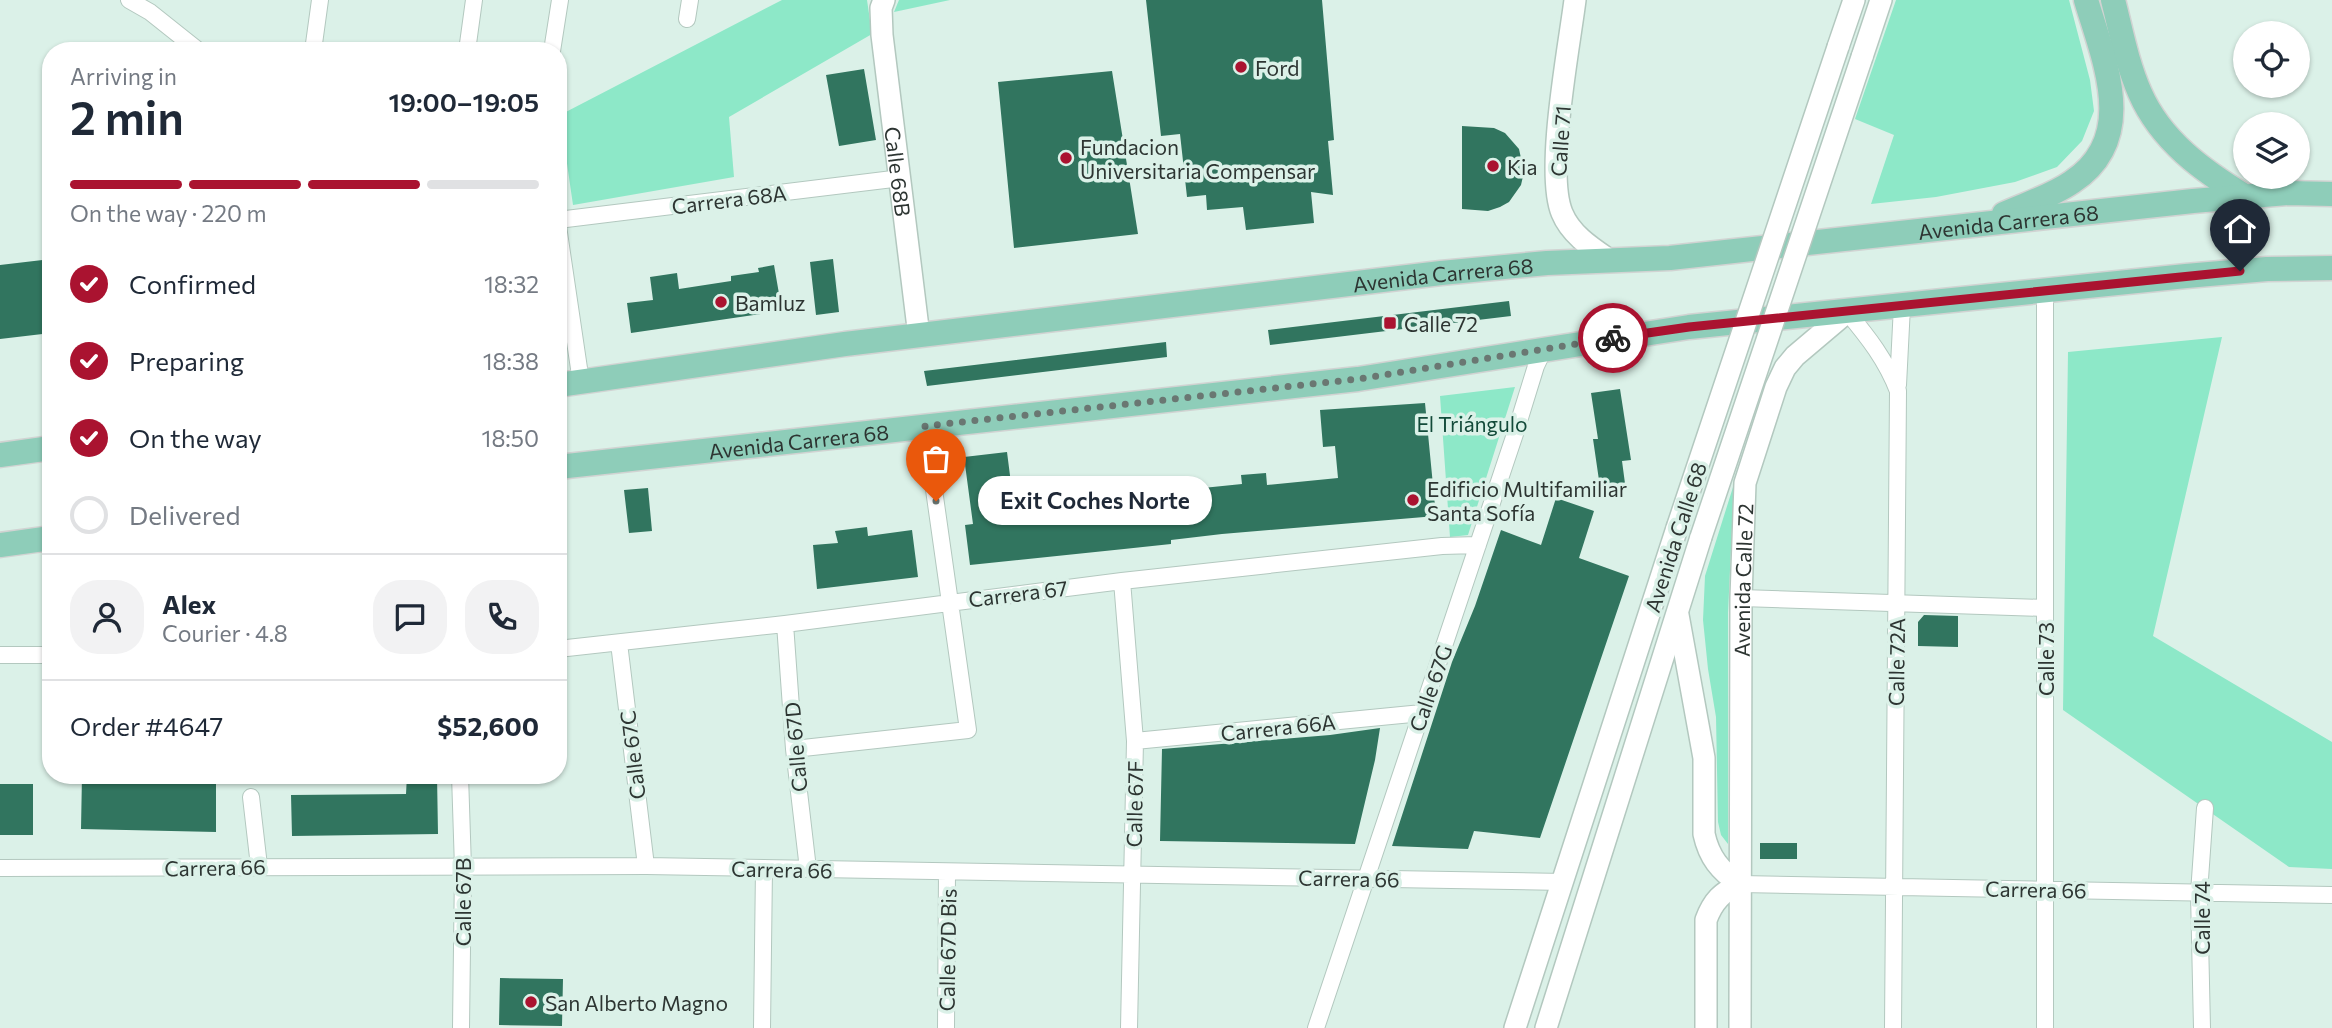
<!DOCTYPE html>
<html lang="en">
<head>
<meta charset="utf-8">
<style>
  :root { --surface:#fff; --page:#f2f2f3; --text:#1f2937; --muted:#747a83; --line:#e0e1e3; --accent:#aa1330 }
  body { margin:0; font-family:Commissioner,sans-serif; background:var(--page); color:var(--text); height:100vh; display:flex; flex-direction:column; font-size:26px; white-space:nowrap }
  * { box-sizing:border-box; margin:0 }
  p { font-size:23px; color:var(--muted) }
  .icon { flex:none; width:38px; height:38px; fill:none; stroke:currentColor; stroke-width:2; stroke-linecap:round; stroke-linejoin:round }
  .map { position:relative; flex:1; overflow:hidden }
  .drawer { position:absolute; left:42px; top:42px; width:525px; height:742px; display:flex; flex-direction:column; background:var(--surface); border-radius:28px; box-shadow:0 2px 5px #0004 }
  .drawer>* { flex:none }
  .tools { position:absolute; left:2233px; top:21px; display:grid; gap:14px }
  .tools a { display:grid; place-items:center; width:77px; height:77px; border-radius:50%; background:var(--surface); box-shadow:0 2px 5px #0004; font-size:35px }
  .pin { position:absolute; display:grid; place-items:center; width:60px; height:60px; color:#fff; margin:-72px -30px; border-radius:50% 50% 50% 0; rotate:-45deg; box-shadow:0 0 7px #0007 }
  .pin .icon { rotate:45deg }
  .courier { position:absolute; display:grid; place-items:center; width:70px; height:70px; margin:-35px; border:5px solid #aa1330; border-radius:50%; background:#fff; color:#222; box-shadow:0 2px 9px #0007 }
  .bubble { position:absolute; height:49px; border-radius:24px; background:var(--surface); box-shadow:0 2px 5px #0004; font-size:23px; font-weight:600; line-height:49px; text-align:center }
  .summary em { font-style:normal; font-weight:600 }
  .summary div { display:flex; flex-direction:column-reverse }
  .summary { display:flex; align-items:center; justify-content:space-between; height:119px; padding:0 28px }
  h1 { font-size:46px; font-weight:600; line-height:52px }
  .bar { display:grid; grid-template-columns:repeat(4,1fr); gap:10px 7px; align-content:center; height:84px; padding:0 28px }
  .bar i { height:9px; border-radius:5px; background:var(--line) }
  .bar .selected { background:var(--accent) }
  .bar p { grid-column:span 4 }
  .line { display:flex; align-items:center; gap:18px; padding:0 28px; border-top:2px solid var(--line) }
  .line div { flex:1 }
  .round { display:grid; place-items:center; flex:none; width:74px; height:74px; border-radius:28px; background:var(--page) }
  ol { padding:0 28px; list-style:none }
  li { display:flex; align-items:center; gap:21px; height:77px }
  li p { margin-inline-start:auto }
  li .icon { padding:7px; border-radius:50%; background:var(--accent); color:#fff; stroke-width:4 }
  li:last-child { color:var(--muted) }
  li i { width:38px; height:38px; border:4px solid var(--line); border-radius:50% }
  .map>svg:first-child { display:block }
</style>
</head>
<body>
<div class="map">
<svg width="2332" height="1028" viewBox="0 0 2332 1028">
  <rect width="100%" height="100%" fill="#dbf1e8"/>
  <!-- green -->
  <path fill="#8de8c8" d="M782,0H867L872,34L729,117L734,177L573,205L560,115Z
    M899,0H950L894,12Z
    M1896,0H2069L2090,80L2094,111L2082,141L2057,167L2015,182L1936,197L1871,204L1894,135L1855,119Z
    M2222,337L2153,636L2332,742V869L2289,867L2063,710L2068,352Z
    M1515,387L1468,535L1450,537L1440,396Z
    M1734,484L1728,613V844L1721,835L1718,822L1716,717L1708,669L1703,620L1705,576Z"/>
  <!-- building -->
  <path fill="#31755f" d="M1146,0H1322L1334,140L1328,141L1333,195L1311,192L1314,223L1246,230L1243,207L1207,210L1206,195L1187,197L1180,134L1161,136Z
    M864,69L876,140L839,146L826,75Z
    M1112,71L1138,234L1014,248L998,82Z
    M1462,126L1494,128L1505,133L1519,149L1524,172L1521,185L1509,202L1500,207L1488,211L1462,209Z
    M51,259V333L0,339V265Z
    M833,259L839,312L816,315L810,262Z
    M774,265L782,311L631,333L627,303L653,300L650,277L677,273L679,289L731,281V276L759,272L758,268Z
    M1509,301L1511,316L1270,345L1268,330Z
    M1166,342L1167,357L927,386L924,371Z
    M1620,389L1631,460L1622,461L1626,491L1601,494L1593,439H1598L1591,393Z
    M1425,403L1436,516L1222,534L1171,540V544L1124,549L970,565L965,525L973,524L964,457L1007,452L1013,499L1041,497L1043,521L1091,516L1089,496L1118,493L1120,506L1146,505L1195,501L1193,489L1242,484L1241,475L1266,473L1267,485L1338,478L1335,446L1323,447L1320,410Z
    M648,488L652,531L629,533L624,490Z
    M1556,498L1594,511L1579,558L1629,576L1540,838L1474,831L1468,849L1392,846L1452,662L1475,606L1501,530L1541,545Z
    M867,527L868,536L912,530L918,577L817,589L813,545L838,543L835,531Z
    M1924,615L1958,616V647L1918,646V622Z
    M1380,728L1375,760L1355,844L1160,841L1162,749L1330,735Z
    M82,775H216V832L81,829Z
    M407,775H437L438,834L292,836L291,795L406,794Z
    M0,784H33V835H0Z
    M1760,843H1797V859H1760Z
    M500,978L563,979L562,1026L499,1025Z"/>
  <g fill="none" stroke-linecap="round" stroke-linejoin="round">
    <!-- street casing -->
    <g stroke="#b3c8bf" stroke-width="18">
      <path id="street" d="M129,0L150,12L199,51
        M687,19L690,0
        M313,51L320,0
        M467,51L474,0
        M552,51L560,0
        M558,220L901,178
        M558,226L581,382
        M1847,312C1868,337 1886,360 1898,391L1893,1028
        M1898,385L1902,306
        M1122,581L1135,741L1129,1028
        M1741,598L2045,608
        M785,624L794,749L808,869
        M619,643L646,866
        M558,649L785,624L1122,581L1442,546L1478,545
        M0,655H51
        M1135,741L1422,713
        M794,749L968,730L925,426
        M460,775L463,868L461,1028
        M251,797L259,866
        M0,868L646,866L1564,882
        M1740,884L2332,895
        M762,1028L764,868
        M946,1028L947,872
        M1316,1028L1515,434L1536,366L1544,349
        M2045,1028V290
        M2202,1028L2199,893L2205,808"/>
    </g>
    <!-- secondary casing -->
    <g stroke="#b3c8bf" stroke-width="24">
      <g id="secondary">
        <path id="s1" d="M884,0L881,8L882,35L919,336"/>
        <path d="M1575,0C1569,48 1545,172 1562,213C1571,235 1592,248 1611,261"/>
        <path d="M1838,47L1854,0"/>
        <path d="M1862,57L1881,0"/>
        <path d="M1678,615L1704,758V834C1709,857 1720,871 1740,884"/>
        <path d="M1515,1028L1677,528"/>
        <path d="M1546,1028L1701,537"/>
        <path d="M1706,1028V920C1713,901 1722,892 1740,884"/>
        <path id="s2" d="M1740,1028L1741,598L1745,483L1776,387L1785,368L1795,356L1847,312"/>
      </g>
    </g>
    <!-- primary casing -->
    <g stroke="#d1d3d2" stroke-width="27">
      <g id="primary">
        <path d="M2113,0C2121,31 2127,64 2140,93C2161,141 2203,171 2246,197"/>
        <path d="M2004,214C2026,204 2052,196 2072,182C2139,138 2104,61 2086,0"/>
        <path id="s3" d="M558,385L845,344L1441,273L1547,263L1670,258L2193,201L2288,193L2332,194"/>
        <path d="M0,455L51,448"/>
        <path id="s4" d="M558,467L1358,379L1689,327L2186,276L2267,269L2332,268"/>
        <path d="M0,545L51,538"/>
      </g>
    </g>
    <!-- street -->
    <use href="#street" stroke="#fff" stroke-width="16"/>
    <!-- secondary -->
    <use href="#secondary" stroke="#fff" stroke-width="21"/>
    <!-- primary -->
    <use href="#primary" stroke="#8ecdb9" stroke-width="24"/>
    <!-- secondary-bridge casing -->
    <g stroke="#b3c8bf" stroke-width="24" stroke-linecap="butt">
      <path id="secondary-bridge" d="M1677,528L1838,47
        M1701,537L1862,57"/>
    </g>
    <!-- secondary-bridge -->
    <use href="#secondary-bridge" stroke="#fff" stroke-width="21"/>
  </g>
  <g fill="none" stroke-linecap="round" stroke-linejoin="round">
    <!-- done -->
    <path stroke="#6a7772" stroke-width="7" stroke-dasharray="0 12.6" d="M936,501L925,426L1358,379L1613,338"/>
    <!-- route -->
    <path stroke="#aa1330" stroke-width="9" d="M1613,338L1689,327L2240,271"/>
  </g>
  <!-- markers -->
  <g fill="#aa1330" stroke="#dbf1e8" stroke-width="2.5">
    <circle cx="1241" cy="67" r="7"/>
    <circle cx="1066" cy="158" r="7"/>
    <circle cx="1493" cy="166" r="7"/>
    <circle cx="721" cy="302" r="7"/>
    <rect x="1383" y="316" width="14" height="14" rx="3.5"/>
    <circle cx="1413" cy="500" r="7"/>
    <circle cx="531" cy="1002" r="7"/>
  </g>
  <g text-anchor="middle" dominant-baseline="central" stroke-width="7" stroke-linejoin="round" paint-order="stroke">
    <!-- poi labels -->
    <g font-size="21" fill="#2d3532" stroke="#dbf1e8" text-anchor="start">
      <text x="1255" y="67">Ford</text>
      <text x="1080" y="146">Fundacion<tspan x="1080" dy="24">Universitaria Compensar</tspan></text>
      <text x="1507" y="166">Kia</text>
      <text x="735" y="302">Bamluz</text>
      <text x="1404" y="323">Calle 72</text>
      <text x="1427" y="488">Edificio Multifamiliar<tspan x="1427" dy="24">Santa Sofía</tspan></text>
      <text x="545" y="1002">San Alberto Magno</text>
    </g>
    <!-- street labels -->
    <g font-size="21" fill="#2d3532" stroke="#dbf1e8">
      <text transform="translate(1560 141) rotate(-86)">Calle 71</text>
      <text stroke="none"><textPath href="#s1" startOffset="173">Calle 68B</textPath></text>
      <text transform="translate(729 199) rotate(-7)">Carrera 68A</text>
      <text stroke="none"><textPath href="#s3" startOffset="1460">Avenida Carrera 68</textPath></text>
      <text stroke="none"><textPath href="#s3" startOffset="892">Avenida Carrera 68</textPath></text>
      <text stroke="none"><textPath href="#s4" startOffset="242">Avenida Carrera 68</textPath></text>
      <text transform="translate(1675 537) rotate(-72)">Avenida Calle 68</text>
      <text stroke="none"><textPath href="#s2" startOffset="448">Avenida Calle 72</textPath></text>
      <text transform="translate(1018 593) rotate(-7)">Carrera 67</text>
      <text transform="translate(2045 659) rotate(-90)">Calle 73</text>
      <text transform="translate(1896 662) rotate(-89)">Calle 72A</text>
      <text transform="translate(1430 688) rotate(-71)">Calle 67G</text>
      <text transform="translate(1278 727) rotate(-6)">Carrera 66A</text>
      <text transform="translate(795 747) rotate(-95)">Calle 67D</text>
      <text transform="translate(632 755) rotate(-97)">Calle 67C</text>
      <text transform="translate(1134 804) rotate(-89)">Calle 67F</text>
      <text transform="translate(215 867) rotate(-1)">Carrera 66</text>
      <text transform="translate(782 869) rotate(1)">Carrera 66</text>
      <text transform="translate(1349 878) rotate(1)">Carrera 66</text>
      <text transform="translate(2036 889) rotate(1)">Carrera 66</text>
      <text transform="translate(462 902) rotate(-90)">Calle 67B</text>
      <text transform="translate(2201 918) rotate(-90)">Calle 74</text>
      <text transform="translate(947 950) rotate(-89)">Calle 67D Bis</text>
    </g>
    <!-- park labels -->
    <g font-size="21" fill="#124a39" stroke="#dbf1e8">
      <text x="1472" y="423">El Triángulo</text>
    </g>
  </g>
</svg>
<div class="tools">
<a><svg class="icon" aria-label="locate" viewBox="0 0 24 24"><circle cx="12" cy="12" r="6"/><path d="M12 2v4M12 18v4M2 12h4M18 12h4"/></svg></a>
<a><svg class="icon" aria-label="layers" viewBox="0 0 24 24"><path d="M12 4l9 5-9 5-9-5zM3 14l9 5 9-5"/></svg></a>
</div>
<div class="pin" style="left:936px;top:501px;background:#ea580c"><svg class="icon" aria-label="bag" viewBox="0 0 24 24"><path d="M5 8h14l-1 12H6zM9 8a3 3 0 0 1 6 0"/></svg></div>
<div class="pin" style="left:2240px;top:271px;background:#1f2937"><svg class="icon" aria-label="home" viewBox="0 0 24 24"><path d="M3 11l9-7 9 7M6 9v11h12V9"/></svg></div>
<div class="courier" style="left:1613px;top:338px"><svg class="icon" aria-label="bike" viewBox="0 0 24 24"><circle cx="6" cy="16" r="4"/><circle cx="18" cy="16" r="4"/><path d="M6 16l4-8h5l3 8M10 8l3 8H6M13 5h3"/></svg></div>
<div class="bubble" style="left:978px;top:476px;width:234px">Exit Coches Norte</div>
<section class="drawer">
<div class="summary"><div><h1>2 min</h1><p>Arriving in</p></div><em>19:00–19:05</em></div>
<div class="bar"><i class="selected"></i><i class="selected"></i><i class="selected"></i><i></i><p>On the way · 220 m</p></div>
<ol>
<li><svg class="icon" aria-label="check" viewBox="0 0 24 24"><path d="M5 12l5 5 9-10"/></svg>Confirmed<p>18:32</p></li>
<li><svg class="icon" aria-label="check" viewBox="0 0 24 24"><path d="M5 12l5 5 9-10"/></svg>Preparing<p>18:38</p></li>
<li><svg class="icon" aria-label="check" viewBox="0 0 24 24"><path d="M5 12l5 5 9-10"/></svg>On the way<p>18:50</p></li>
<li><i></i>Delivered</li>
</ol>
<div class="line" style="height:126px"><a class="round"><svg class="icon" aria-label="person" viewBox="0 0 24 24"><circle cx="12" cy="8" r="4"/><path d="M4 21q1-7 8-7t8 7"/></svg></a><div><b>Alex</b><p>Courier · 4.8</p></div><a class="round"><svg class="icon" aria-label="chat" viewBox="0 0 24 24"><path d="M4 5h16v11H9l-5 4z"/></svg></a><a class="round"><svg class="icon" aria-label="phone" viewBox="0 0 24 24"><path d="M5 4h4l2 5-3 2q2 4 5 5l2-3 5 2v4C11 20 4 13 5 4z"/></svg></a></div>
<div class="line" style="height:91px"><div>Order #4647</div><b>$52,600</b></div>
</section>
</div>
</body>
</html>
